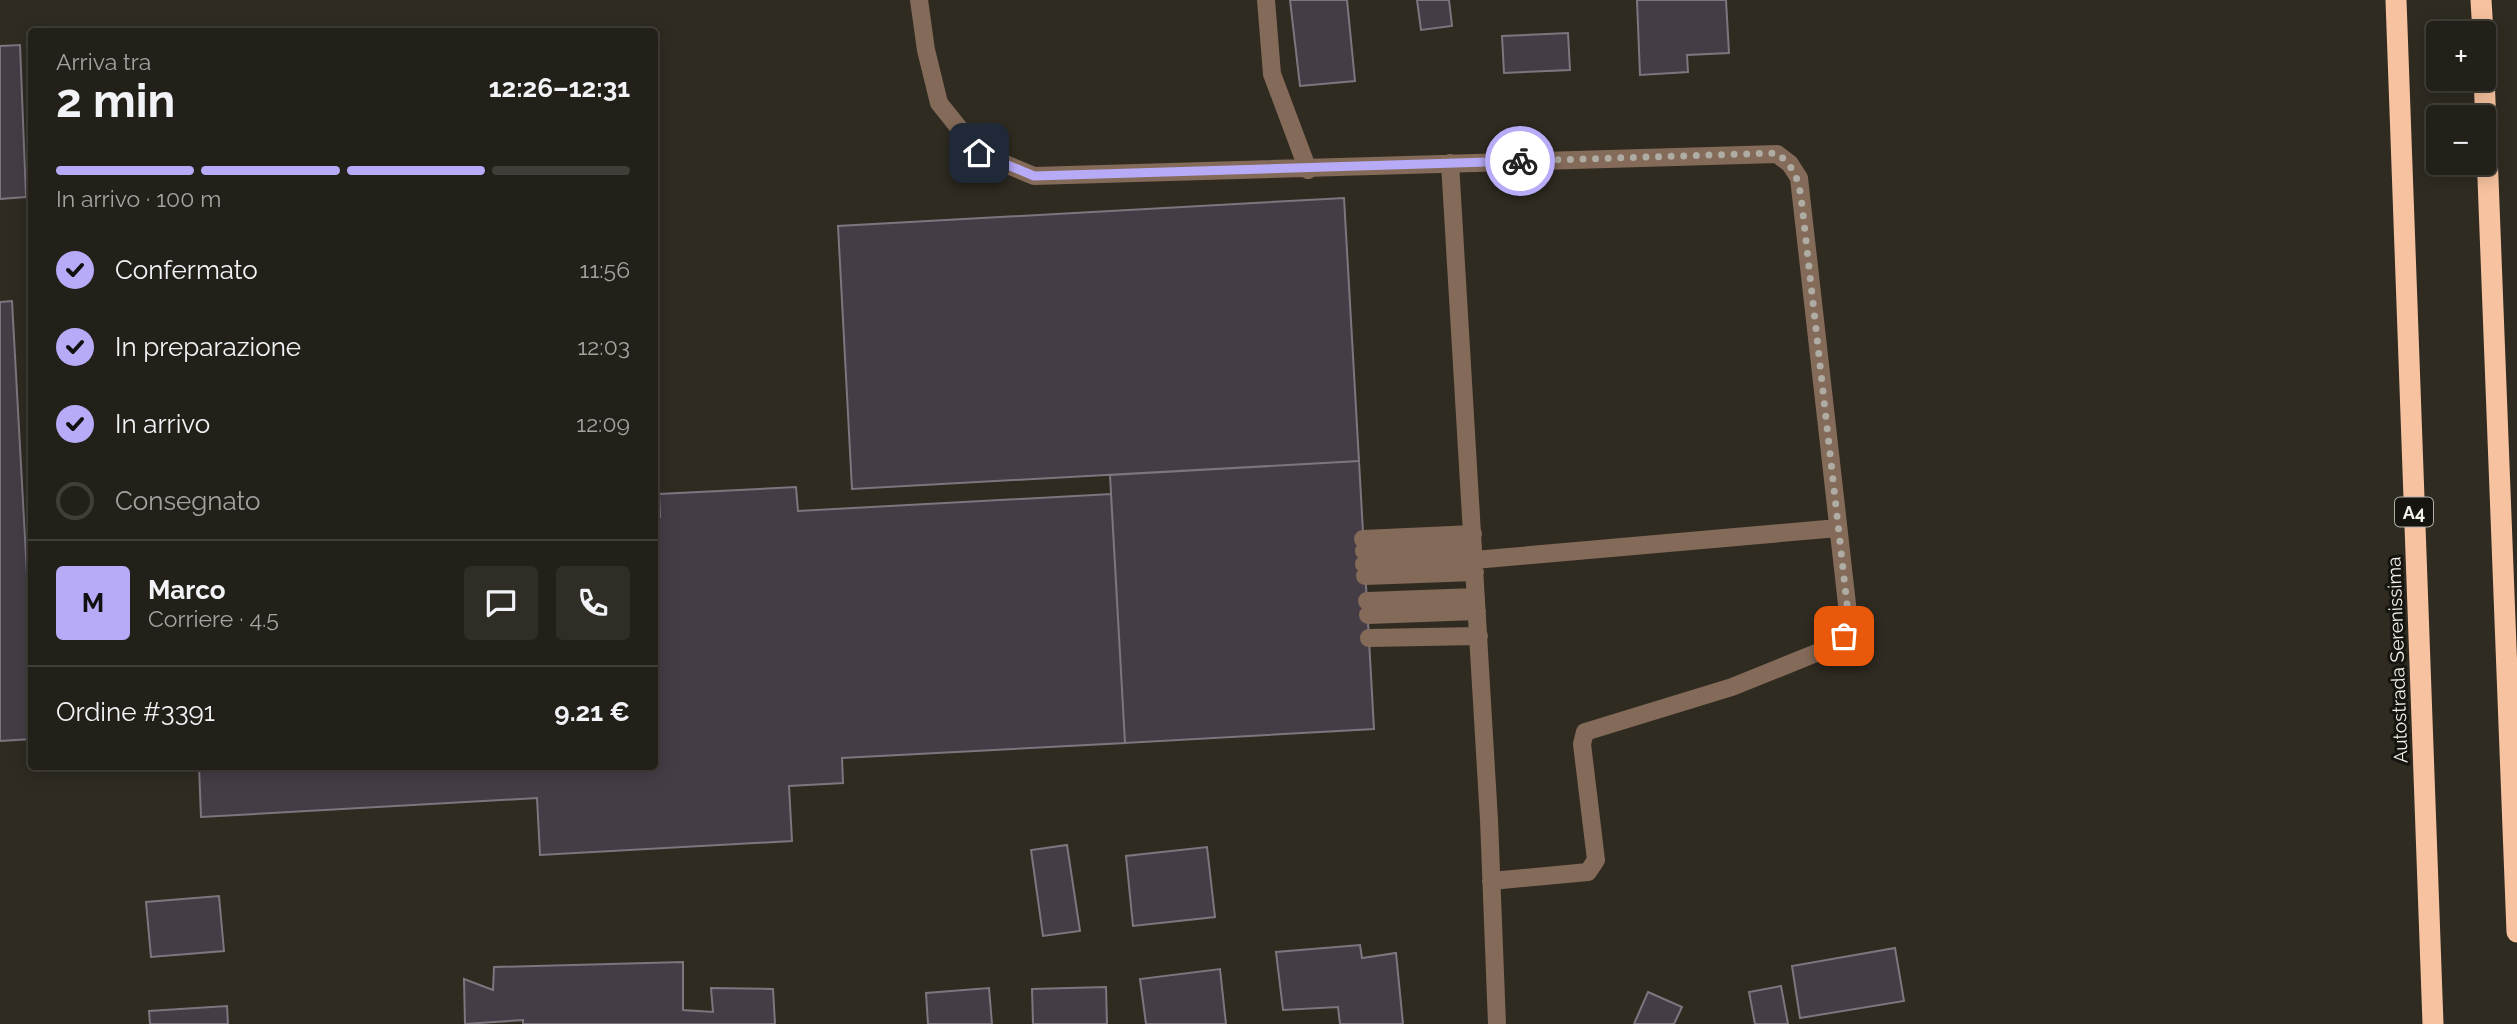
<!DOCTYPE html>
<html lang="it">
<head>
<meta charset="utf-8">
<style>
  :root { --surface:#232019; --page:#2f2d26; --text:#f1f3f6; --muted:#a3a3a2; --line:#403e38; --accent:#b7abf7 }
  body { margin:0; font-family:Raleway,sans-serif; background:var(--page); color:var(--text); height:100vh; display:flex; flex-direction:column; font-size:26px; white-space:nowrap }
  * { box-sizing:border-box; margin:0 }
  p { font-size:23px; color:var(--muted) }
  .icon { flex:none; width:38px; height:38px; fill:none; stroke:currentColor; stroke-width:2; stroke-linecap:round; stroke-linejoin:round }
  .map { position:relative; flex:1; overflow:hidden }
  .sheet { position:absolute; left:28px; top:28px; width:630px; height:742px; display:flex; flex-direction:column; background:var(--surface); border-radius:7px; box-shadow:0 4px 18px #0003,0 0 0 2px var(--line) }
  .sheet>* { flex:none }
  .fabs { position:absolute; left:2426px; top:21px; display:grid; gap:14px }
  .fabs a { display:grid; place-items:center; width:70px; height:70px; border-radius:7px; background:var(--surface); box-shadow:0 4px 18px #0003,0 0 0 2px var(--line); font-size:35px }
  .pin { position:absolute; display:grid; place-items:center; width:60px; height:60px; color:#fff; margin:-30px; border-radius:14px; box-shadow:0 4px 10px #0006 }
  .courier { position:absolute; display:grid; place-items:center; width:70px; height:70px; margin:-35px; border:5px solid #b7abf7; border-radius:50%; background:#fff; color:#222; box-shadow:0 2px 9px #0007 }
  .summary em { font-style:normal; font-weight:700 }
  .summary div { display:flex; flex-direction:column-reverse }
  .summary { display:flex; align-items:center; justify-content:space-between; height:119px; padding:0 28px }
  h1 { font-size:46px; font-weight:700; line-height:52px }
  .bar { display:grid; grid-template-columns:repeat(4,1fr); gap:10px 7px; align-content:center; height:84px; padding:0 28px }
  .bar i { height:9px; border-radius:5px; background:var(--line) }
  .bar .current { background:var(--accent) }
  .bar p { grid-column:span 4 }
  .line { display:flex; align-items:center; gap:18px; padding:0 28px; border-top:2px solid var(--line) }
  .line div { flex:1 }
  .round { display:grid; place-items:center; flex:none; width:74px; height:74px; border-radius:7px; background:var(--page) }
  ol { padding:0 28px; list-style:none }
  li { display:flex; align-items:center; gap:21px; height:77px }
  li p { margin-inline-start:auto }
  li .icon { padding:7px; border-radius:50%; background:var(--accent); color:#111; stroke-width:4 }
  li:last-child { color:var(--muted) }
  li i { width:38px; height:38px; border:4px solid var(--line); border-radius:50% }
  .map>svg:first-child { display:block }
</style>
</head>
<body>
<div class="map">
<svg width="2517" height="1024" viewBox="0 0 2517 1024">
  <rect width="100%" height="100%" fill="#2f2b21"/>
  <!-- building -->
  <path fill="#453d45" stroke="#7e757f" stroke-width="2" d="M1290,0H1347L1355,81L1300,86Z
    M1417,0H1449L1452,26L1421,30Z
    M1637,0H1726L1729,53L1687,55L1688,72L1640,75Z
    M1568,33L1570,70L1504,73L1502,36Z
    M20,45L26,197L0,199V46Z
    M1344,198L1359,461L852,489L838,226Z
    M12,301L32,666V739L0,741V302Z
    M1359,461L1374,729L1125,743L1110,475Z
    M796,487L798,511L1111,494L1125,743L842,758L843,783L789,786L792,841L540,855L537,798L201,817L199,766H654V518L660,517L659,494Z
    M1067,845L1080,931L1043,936L1031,850Z
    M1207,847L1215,917L1133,926L1126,856Z
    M219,896L224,951L151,957L146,902Z
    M1360,945L1362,958L1396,953L1403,1024H1340L1338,1007L1283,1010L1276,952Z
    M1895,948L1904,1001L1800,1018L1792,966Z
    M683,962V1010L713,1012L711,988L773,989L775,1024H523V1020L465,1024L464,979L493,990L494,967Z
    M1220,969L1226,1024H1146L1140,979Z
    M1781,986L1788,1024H1755L1749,992Z
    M1106,987L1107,1024H1033L1032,989Z
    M989,988L992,1024H928L926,993Z
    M1648,992L1682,1007L1674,1024H1634Z
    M227,1006L228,1024H150L149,1011Z"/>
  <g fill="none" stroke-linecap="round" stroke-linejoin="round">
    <!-- service -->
    <path stroke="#846a58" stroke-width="18" d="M919,0L926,50L939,103L979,153L1034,176L1777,154L1790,164L1799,178L1849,622L1844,637L1836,645L1732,687L1585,732L1582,744L1596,860L1588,872L1491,881
      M1266,0L1272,74L1308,170
      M1450,163L1489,820L1497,1024
      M1363,539L1473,534
      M1364,551L1473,547
      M1364,564L1474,560L1838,528
      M1365,576L1475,572
      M1367,601L1476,597
      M1368,615L1477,611
      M1369,638L1479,636"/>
    <!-- motorway -->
    <path stroke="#f7c29f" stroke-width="21" d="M2396,0L2433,1024
      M2481,0L2483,33
      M2483,49L2517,932"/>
  </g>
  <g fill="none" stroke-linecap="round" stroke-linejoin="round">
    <!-- done -->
    <path stroke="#afaca4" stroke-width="7" stroke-dasharray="0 12.6" d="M1520,161L1777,153C1796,169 1799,181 1802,205L1849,622L1844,636"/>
    <!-- route -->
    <path stroke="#b7abf7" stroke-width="9" d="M979,153L1034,176L1520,161"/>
  </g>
  <g text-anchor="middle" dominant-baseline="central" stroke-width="6" stroke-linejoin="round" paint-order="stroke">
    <!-- shield labels -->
    <rect fill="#15140f" stroke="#b1afa9" stroke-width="2" x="2395" y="497.5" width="38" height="29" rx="5"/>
    <g font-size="18" font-weight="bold" fill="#f4f2eb">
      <text x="2414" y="512">A4</text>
    </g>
    <!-- street labels -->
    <g font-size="19" fill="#f4f2eb" stroke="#15140f">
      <text transform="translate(2397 660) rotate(-92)">Autostrada Serenissima</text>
    </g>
  </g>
</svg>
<div class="fabs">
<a>+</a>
<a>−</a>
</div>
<div class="pin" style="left:1844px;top:636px;background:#ea580c"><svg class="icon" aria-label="bag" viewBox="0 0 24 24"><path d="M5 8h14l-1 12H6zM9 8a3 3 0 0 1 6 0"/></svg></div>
<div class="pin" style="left:979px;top:153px;background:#1f2937"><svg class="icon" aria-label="home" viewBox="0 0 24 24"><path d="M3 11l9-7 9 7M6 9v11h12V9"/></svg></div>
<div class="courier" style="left:1520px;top:161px"><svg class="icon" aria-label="bike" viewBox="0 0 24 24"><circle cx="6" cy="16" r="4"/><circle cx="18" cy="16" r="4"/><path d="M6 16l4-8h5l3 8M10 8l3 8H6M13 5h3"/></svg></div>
<section class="sheet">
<div class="summary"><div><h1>2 min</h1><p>Arriva tra</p></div><em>12:26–12:31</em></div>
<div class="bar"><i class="current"></i><i class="current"></i><i class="current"></i><i></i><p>In arrivo · 100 m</p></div>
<ol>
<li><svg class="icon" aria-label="check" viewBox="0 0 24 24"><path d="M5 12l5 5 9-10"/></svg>Confermato<p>11:56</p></li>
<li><svg class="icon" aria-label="check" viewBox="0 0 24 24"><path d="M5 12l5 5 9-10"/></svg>In preparazione<p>12:03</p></li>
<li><svg class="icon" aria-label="check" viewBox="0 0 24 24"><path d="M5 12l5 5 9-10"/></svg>In arrivo<p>12:09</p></li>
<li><i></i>Consegnato</li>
</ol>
<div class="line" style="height:126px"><b class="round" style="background:var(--accent);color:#111">M</b><div><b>Marco</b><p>Corriere · 4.5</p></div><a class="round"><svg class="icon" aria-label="chat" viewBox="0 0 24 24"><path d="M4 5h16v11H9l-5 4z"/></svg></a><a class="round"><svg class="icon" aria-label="phone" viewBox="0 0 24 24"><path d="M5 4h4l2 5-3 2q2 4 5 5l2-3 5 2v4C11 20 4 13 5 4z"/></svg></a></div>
<div class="line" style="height:91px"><div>Ordine #3391</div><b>9.21 €</b></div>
</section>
</div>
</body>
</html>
